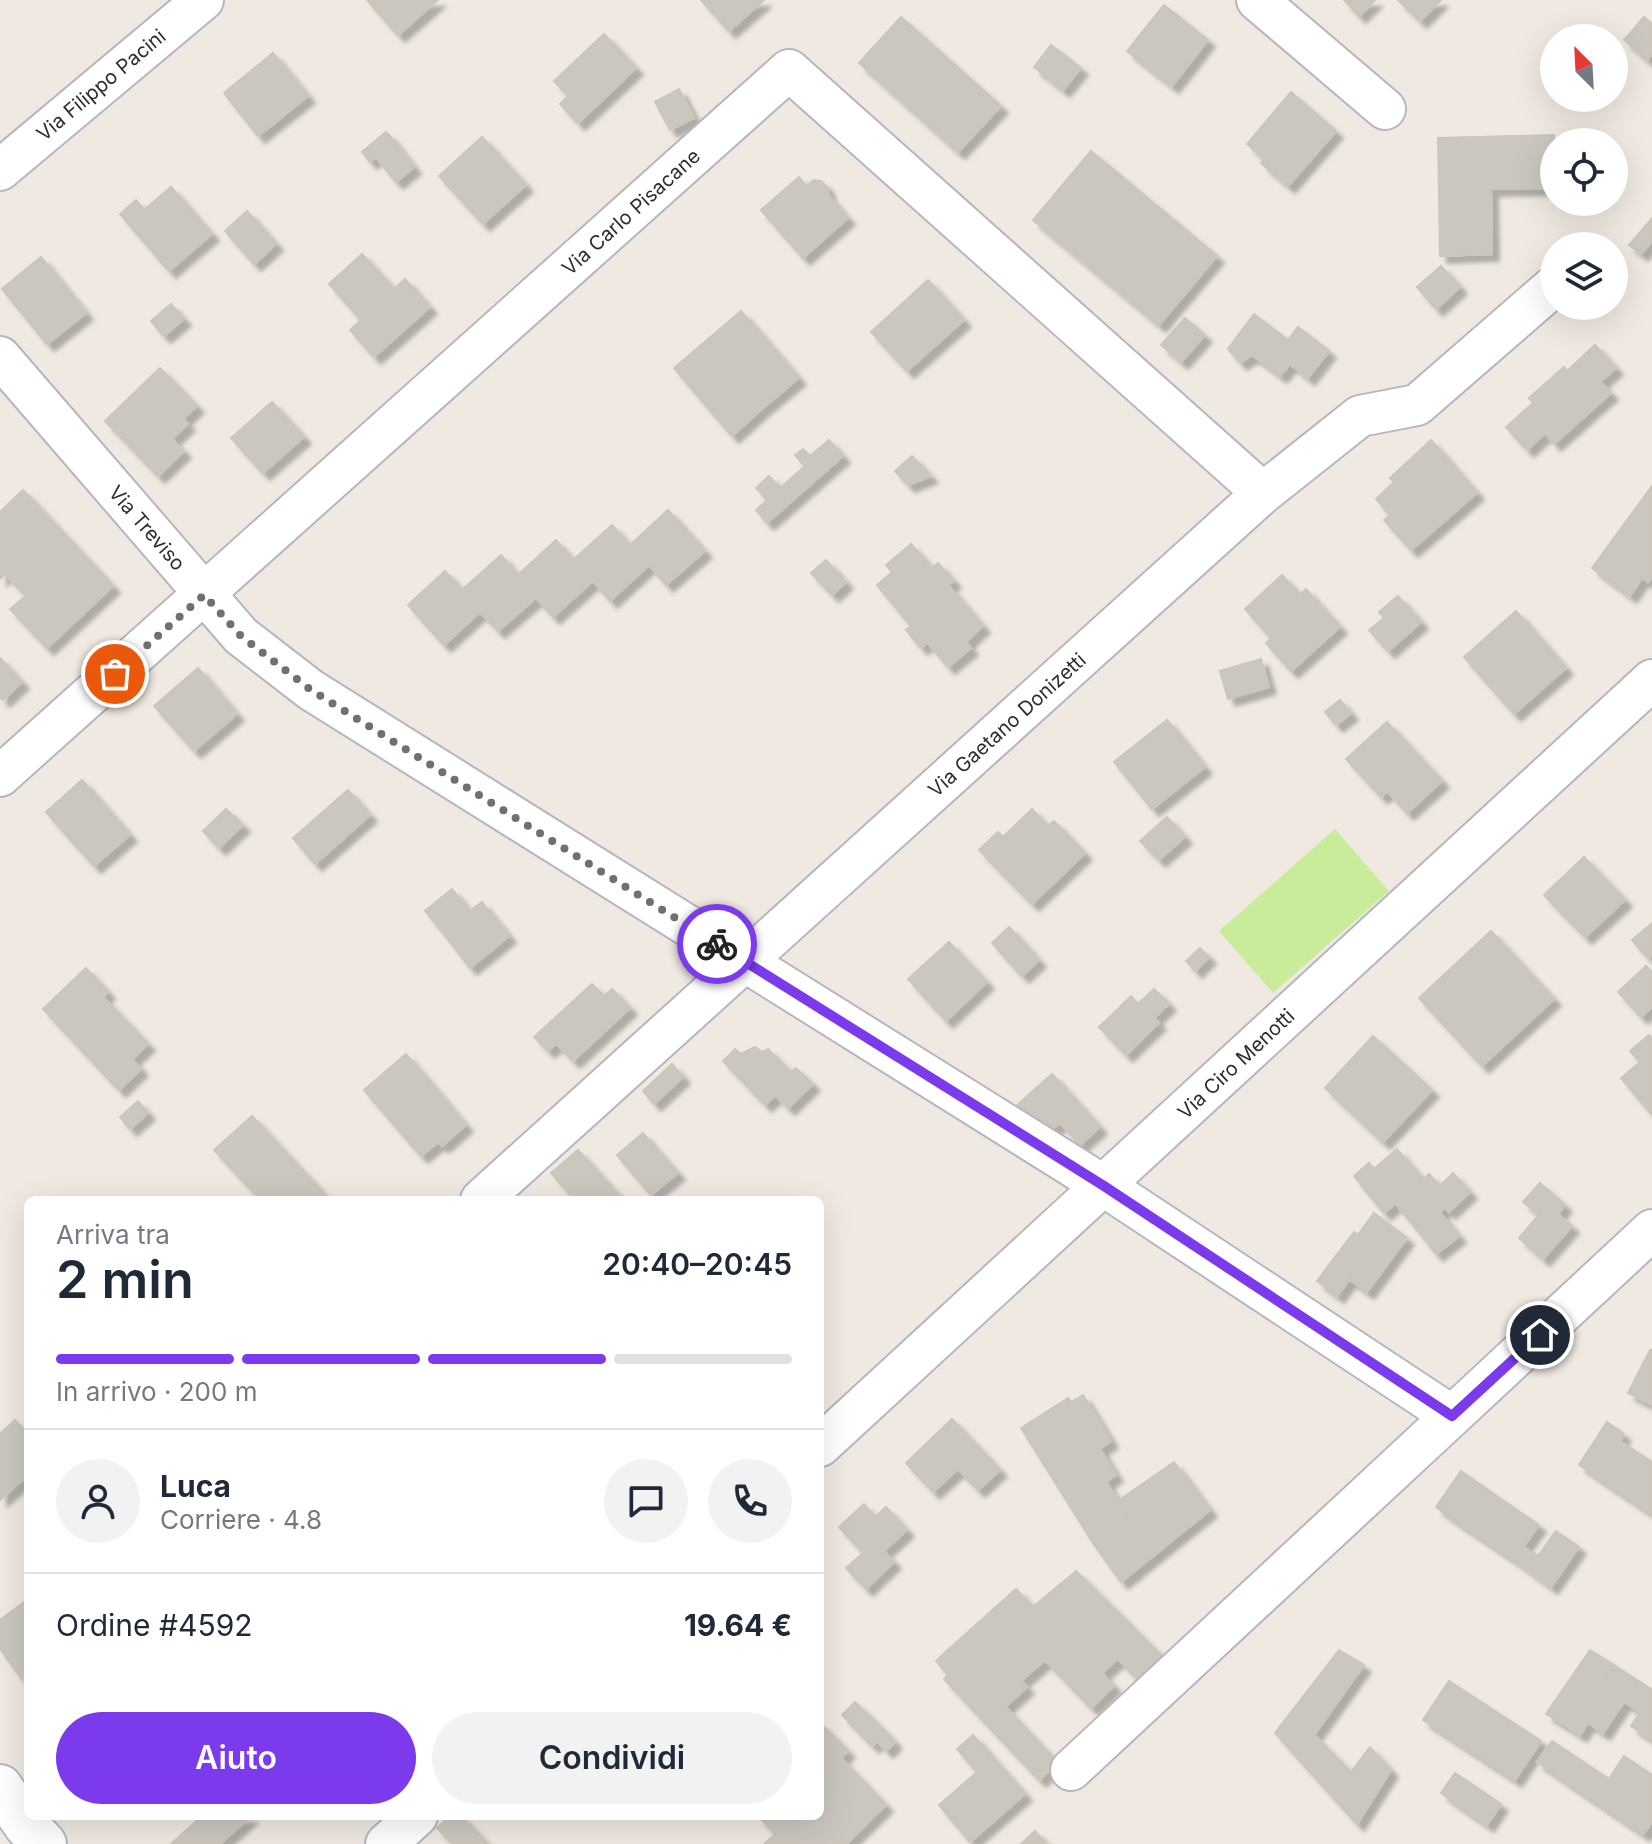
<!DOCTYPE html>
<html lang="it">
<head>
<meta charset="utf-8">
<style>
  :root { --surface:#fff; --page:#f2f2f3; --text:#1f2937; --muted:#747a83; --line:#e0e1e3; --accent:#7c3aed }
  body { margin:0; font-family:Inter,sans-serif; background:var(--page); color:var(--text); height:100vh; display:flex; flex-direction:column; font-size:30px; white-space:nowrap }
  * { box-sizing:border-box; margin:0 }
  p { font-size:26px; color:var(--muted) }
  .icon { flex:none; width:44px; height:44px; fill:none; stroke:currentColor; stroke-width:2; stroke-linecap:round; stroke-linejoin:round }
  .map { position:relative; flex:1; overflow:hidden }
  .sheet { position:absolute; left:24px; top:1196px; width:800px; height:624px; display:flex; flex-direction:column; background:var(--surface); border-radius:12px; box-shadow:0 8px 32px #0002 }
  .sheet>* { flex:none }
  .needle { width:52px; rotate:336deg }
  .fabs { position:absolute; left:1540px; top:24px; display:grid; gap:16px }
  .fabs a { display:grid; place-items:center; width:88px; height:88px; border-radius:50%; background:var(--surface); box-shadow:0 8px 32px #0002; font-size:40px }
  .pin { position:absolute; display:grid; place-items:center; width:68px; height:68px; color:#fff; margin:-34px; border:4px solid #fff; border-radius:50%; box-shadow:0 2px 8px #0007 }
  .courier { position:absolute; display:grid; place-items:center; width:80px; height:80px; margin:-40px; border:6px solid #7c3aed; border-radius:50%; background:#fff; color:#222; box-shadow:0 2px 10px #0007 }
  .summary em { font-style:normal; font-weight:600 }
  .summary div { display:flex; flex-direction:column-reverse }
  .summary { display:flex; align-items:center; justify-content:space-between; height:136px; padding:0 32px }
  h1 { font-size:52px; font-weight:600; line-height:60px }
  .bar { display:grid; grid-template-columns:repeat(4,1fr); gap:12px 8px; align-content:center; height:96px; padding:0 32px }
  .bar i { height:10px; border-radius:6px; background:var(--line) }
  .bar .on { background:var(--accent) }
  .bar p { grid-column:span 4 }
  .line { display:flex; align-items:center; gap:20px; padding:0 32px; border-top:2px solid var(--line) }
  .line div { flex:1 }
  .round { display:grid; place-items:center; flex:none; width:84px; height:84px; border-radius:42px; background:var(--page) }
  .button { display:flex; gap:16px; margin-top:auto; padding:16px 32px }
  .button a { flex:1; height:92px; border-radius:48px; background:var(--accent); color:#fff; font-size:32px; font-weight:600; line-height:92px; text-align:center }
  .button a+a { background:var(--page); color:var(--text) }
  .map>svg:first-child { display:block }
</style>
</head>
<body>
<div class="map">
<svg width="1652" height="1844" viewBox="0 0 1652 1844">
  <defs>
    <filter id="shadow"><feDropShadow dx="7" dy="7" stdDeviation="2" flood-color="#0004"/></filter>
  </defs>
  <rect width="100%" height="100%" fill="#efe9e1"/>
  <!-- pitch -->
  <path fill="#c9ec9a" d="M1335,829L1389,891L1273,993L1219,931Z"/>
  <!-- building -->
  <path fill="#cbc7bf" stroke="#cbc5ba" stroke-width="2" filter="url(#shadow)" d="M367,0H438L398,35Z
    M701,0H764L729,31Z
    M1344,0H1375L1359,16Z
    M1398,0H1441L1420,21Z
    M1164,5L1208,40L1172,86L1127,51Z
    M901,17L1001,106L958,152L859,63Z
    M1644,17L1652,24V54L1647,60L1624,40Z
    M604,34L636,68L578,123L560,104L568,96L554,81Z
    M1051,45L1081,68L1063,90L1034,67Z
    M273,53L308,96L258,136L224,93Z
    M679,89L694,118L670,130L655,102Z
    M1291,92L1336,131L1288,186L1261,163L1264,159L1247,144Z
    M386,132L395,142L370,162L362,152Z
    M1554,135V188L1491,189L1492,254L1440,256L1438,138Z
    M482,137L526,185L483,224L439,176Z
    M395,142L414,167L396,182L376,157Z
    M1091,151L1217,256L1159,325L1033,220Z
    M799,177L806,186L814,180L821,181L827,187L829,196L848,218L803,258L761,210Z
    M171,187L201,222L158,258L120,214L136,200L144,210Z
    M247,211L276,244L254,264L225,231Z
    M1652,218V241L1641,254L1629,245Z
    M201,222L212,234L169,271L158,258Z
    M362,254L394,289L405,279L430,307L374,357L350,330L361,320L329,284Z
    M41,257L86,313L47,344L2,289Z
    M1441,266L1460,287L1436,309L1417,287Z
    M928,280L964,320L907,371L871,332Z
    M171,304L184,319L164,336L151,321Z
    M741,311L799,378L765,406L707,340Z
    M1254,314L1288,340L1298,327L1329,351L1308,378L1290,364L1280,376L1252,355L1240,363L1228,349Z
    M1185,318L1205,335L1181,362L1161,345Z
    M707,340L765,406L732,436L674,368Z
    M1595,345L1616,368L1600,382L1611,393L1554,444L1545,433L1527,450L1506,427L1533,403L1529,398L1564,367L1567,371Z
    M160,368L197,406L183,419L188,424L172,439L184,451L158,476L105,421Z
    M272,402L304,437L263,473L231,438Z
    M829,440L843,456L767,523L756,510L767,500L756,488L769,476L780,488L805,466L795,455L803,449L810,456Z
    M1431,440L1477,493L1411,550L1384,520L1390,515L1376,499L1394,482L1390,478Z
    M912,456L931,476L908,485L895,471Z
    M1652,486V576L1648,582L1642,578L1630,596L1592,568Z
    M23,490L113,586L47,648L10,609L26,596L5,574L0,579V512Z
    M668,510L705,551L666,585L649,565L610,601L593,581L553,617L536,598L498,631L480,612L444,645L408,605L445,571L462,590L501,555L518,575L556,540L573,560L612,525L630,545Z
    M911,544L932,568L938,563L954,581L948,585L983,626L966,642L971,648L948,667L927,642L921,648L906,630L911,626L877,585L892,572L886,565Z
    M826,560L846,582L832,595L811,573Z
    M1282,575L1300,595L1306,589L1340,627L1291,671L1266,643L1271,638L1245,609Z
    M1398,596L1421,622L1403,638L1379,612Z
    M1516,611L1566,668L1514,714L1464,657Z
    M1384,618L1403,638L1388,651L1369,630Z
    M0,658L22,682L3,700L0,697Z
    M1261,659L1269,687L1228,699L1220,671Z
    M198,668L237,714L194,751L154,706Z
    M1340,700L1351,713L1336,725L1325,712Z
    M1167,720L1205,767L1152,809L1114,762Z
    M1387,722L1442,781L1407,813L1387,791L1381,797L1346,759Z
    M82,780L130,835L94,866L46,812Z
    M348,790L370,815L315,864L293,838Z
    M226,809L243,825L219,848L203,831Z
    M1032,809L1048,826L1054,821L1085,853L1032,904L979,850L998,832L1003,837Z
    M1167,817L1185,837L1159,860L1140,841Z
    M1584,857L1625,900L1585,937L1544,895Z
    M452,889L463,903L436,924L425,911Z
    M482,902L509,936L470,968L436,924L463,903L470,911Z
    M1652,923V954L1648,958L1632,940Z
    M1009,927L1039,960L1022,976L992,943Z
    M1491,931L1554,999L1482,1066L1419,998Z
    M949,942L987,982L946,1021L908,979Z
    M1200,948L1209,957L1195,971L1186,961Z
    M1646,966L1652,972V1006L1641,1017L1618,992Z
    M86,968L108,992L103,997L148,1044L132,1059L141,1069L119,1090L43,1009Z
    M592,984L604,996L612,989L630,1008L573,1061L556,1043L548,1051L534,1037Z
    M1154,989L1169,1004L1154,1018L1159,1023L1142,1039L1116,1011L1131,996L1138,1004Z
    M1116,1011L1142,1039L1126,1055L1099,1027Z
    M1649,1035L1652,1038V1115L1621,1078L1640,1062L1630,1051Z
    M1373,1036L1432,1090L1383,1142L1325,1088Z
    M755,1047L762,1052L768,1049L791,1072L796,1068L813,1084L788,1108L775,1095L765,1105L723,1061L735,1049L741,1054Z
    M406,1054L466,1125L442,1146L438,1142L421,1156L364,1090Z
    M672,1064L683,1077L654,1104L643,1091Z
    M1052,1074L1100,1127L1080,1145L1060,1123L1052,1129L1015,1107Z
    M138,1101L148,1113L130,1129L120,1117Z
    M252,1116L330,1200H261L214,1150Z
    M643,1133L659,1152L633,1174L617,1155Z
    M1397,1149L1423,1180L1384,1213L1354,1176L1369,1163L1374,1169Z
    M578,1150L623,1200H575L551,1173Z
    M659,1152L678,1173L651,1195L633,1174Z
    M1453,1173L1470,1192L1449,1212L1421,1183L1429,1174L1440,1186Z
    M1421,1183L1445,1208L1418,1231L1395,1203Z
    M1540,1183L1555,1196L1539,1215L1523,1202Z
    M1555,1196L1565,1205L1558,1214L1572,1226L1543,1259L1519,1238Z
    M1374,1213L1407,1238L1367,1292L1349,1279L1355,1272L1335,1257L1354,1232L1358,1235Z
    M1440,1213L1459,1236L1436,1254L1418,1231Z
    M1335,1257L1355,1272L1337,1296L1317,1281Z
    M1650,1350H1652V1405L1628,1393Z
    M1083,1395L1111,1441L1100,1449L1116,1475L1106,1482L1130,1519L1093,1543L1021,1428L1068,1398L1071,1402Z
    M952,1419L1000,1470L978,1490L958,1469L933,1492L906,1463Z
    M15,1420L28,1434V1475L0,1500V1434Z
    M1607,1422L1624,1434L1620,1441L1652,1462V1514L1579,1465Z
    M1174,1462L1210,1510L1121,1582L1093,1543L1130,1519L1118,1501Z
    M1461,1471L1485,1488L1460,1524L1436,1507Z
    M1485,1488L1539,1525L1514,1560L1460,1524Z
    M864,1504L875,1517L886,1507L907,1530L884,1551L894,1562L882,1573L839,1527Z
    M1556,1531L1579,1547L1551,1587L1514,1560L1524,1547L1538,1556Z
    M863,1553L882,1573L866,1589L846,1568Z
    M1076,1571L1165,1659L1141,1683L1118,1659L1102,1673L1114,1686L1091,1708L1045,1660L1021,1681L1027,1687L1005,1707L950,1648L1016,1589L1033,1607Z
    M28,1599V1674L22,1679L0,1649V1620Z
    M950,1648L1058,1763L1039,1780L944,1679L948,1675L936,1661Z
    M1339,1650L1364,1665L1314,1735L1351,1772L1370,1747L1391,1770L1357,1824L1275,1733Z
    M1590,1650L1614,1665L1571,1729L1546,1714Z
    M1614,1665L1652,1690V1740L1631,1726L1640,1712L1624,1702L1603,1733L1588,1723L1580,1735L1571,1729Z
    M1449,1681L1541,1741L1515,1780L1423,1720Z
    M855,1702L886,1732L872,1746L842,1715Z
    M820,1723L848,1751L841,1758L886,1805L846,1844H764L775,1834L758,1816H820Z
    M886,1732L895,1742L886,1751L877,1741Z
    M973,1735L1025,1794L970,1842L939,1805L977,1772L957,1749Z
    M1552,1741L1652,1808V1822L1643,1834L1537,1762Z
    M1624,1756L1652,1775V1808L1609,1779Z
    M1455,1773L1501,1804L1487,1825L1441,1793Z
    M202,1816H251L220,1844H171Z
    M450,1816H461L488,1844H453L437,1828Z
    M1035,1831L1047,1844H1021Z"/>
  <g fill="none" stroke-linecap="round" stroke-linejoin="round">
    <!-- street casing -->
    <g stroke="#b4b7c1" stroke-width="44">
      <path id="street" d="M1257,0L1385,109
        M0,170L203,0
        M0,357L241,636L311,690L1104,1186L1452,1416L1652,1230
        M0,776L789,70L1263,493
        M481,1200L1263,493L1360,416L1417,405L1554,286
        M820,1446L1652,680
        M1071,1770L1452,1416
        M386,1844L417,1816"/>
    </g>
    <!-- secondary casing -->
    <g stroke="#b4b7c1" stroke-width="48">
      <path id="secondary" d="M0,1787L26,1825L44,1844"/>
    </g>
    <!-- street -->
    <use href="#street" stroke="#fff" stroke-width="40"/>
    <!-- secondary -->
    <use href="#secondary" stroke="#fff" stroke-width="44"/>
  </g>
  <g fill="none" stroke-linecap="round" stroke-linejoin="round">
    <!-- done -->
    <path stroke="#726f6d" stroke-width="8" stroke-dasharray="0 14.4" d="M115,674L204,595L241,636L311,690L717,944"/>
    <!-- route -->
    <path stroke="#7c3aed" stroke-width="10" d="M717,944L1104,1186L1452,1416L1540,1335"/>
  </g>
  <g text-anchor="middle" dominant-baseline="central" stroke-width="7" stroke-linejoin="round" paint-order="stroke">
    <!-- street labels -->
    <g font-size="20" fill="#2e2e2e" stroke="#fff">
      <text transform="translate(101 85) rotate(-40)">Via Filippo Pacini</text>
      <text transform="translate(631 212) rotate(-42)">Via Carlo Pisacane</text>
      <text transform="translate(147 528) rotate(49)">Via Treviso</text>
      <text transform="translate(1007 725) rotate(-42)">Via Gaetano Donizetti</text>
      <text transform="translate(1236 1064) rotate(-43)">Via Ciro Menotti</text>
    </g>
  </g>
</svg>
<div class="fabs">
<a><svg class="needle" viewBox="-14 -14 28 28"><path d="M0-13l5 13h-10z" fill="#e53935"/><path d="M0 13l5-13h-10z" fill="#747a83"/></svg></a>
<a><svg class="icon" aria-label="locate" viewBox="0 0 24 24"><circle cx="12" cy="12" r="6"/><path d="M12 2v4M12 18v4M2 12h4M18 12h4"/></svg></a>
<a><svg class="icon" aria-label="layers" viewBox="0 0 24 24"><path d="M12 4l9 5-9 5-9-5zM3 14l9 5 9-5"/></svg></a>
</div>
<div class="pin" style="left:115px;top:674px;background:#ea580c"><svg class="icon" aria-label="bag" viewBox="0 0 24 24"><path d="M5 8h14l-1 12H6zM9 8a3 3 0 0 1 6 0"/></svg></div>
<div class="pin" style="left:1540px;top:1335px;background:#1f2937"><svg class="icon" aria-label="home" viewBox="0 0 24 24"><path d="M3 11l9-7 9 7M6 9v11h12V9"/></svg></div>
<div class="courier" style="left:717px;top:944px"><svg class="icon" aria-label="bike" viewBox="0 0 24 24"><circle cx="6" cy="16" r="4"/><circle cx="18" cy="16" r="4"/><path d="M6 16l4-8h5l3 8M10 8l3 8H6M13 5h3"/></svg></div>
<section class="sheet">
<div class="summary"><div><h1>2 min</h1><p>Arriva tra</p></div><em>20:40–20:45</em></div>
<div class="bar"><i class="on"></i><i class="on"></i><i class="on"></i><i></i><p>In arrivo · 200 m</p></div>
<div class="line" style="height:144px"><a class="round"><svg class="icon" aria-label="person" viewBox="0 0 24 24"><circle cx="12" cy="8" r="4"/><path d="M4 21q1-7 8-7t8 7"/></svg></a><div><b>Luca</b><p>Corriere · 4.8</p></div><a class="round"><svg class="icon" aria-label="chat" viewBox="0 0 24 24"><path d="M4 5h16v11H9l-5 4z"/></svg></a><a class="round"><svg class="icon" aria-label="phone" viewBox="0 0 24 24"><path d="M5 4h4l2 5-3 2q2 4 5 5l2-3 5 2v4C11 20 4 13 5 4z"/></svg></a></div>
<div class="line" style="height:104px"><div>Ordine #4592</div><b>19.64 €</b></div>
<div class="button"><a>Aiuto</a><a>Condividi</a></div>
</section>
</div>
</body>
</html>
